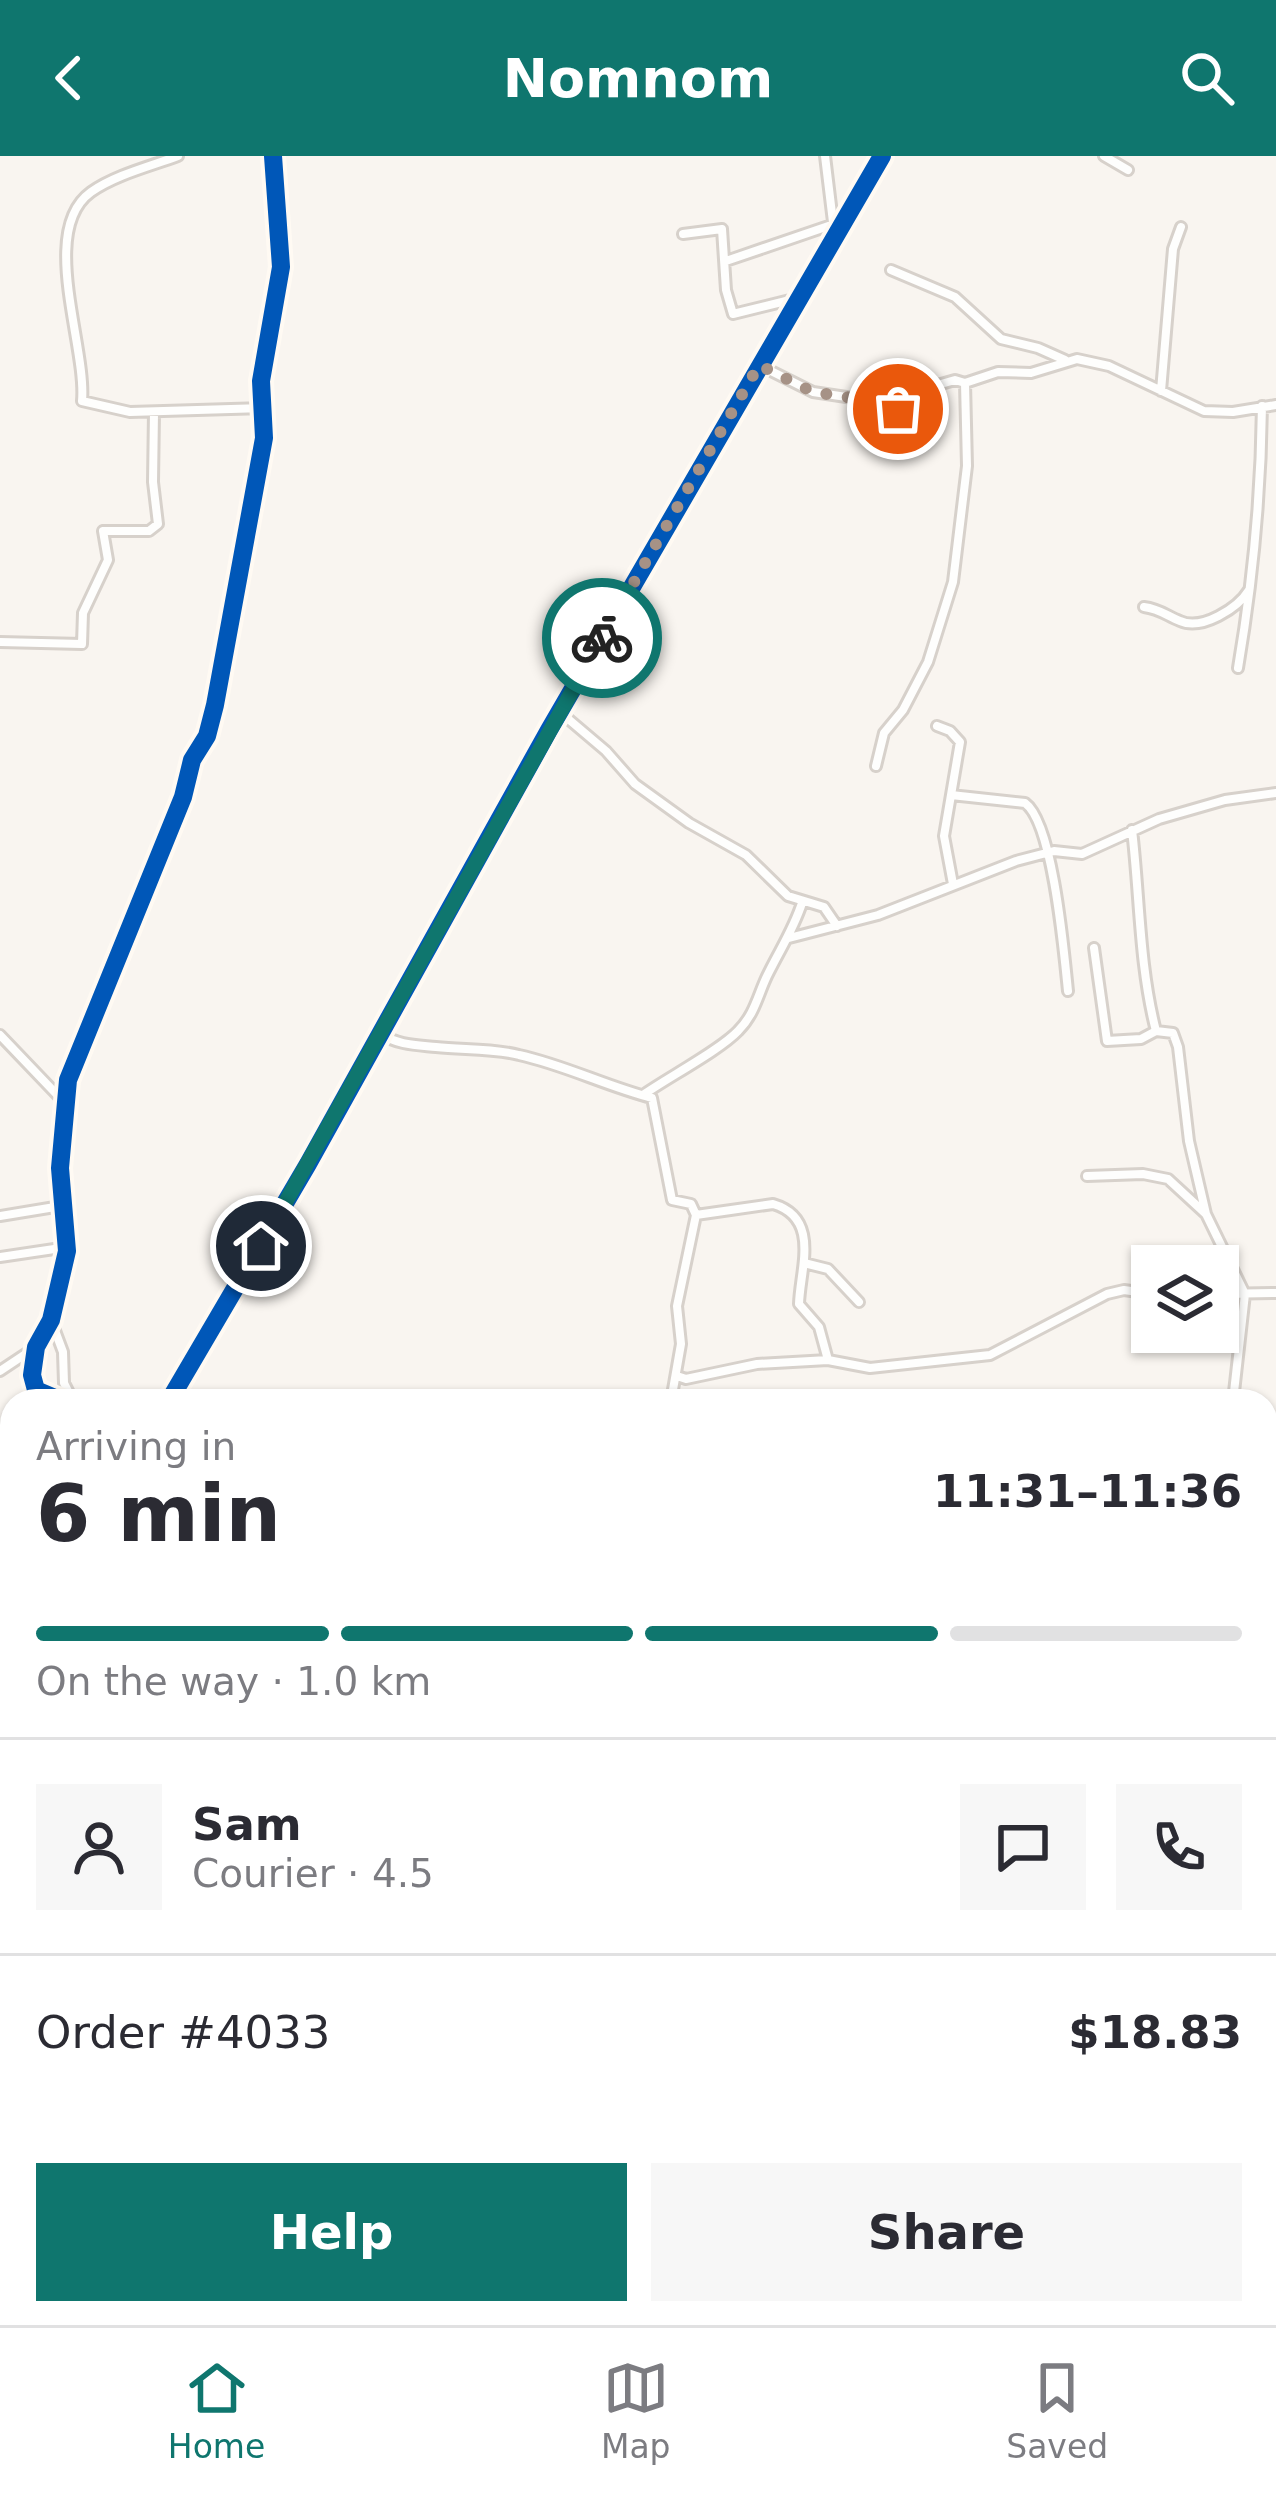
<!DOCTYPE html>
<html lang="en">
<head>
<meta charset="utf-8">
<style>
  :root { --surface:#fff; --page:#f7f7f7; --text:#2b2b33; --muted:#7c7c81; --line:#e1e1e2; --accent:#0f766e }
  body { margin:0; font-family:"DejaVu Sans",sans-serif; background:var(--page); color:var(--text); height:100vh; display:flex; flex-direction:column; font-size:45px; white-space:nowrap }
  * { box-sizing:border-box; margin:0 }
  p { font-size:39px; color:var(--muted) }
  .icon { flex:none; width:66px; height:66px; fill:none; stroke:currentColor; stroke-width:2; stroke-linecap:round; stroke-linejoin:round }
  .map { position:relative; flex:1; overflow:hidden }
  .sheet { position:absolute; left:0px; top:1233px; width:1278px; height:936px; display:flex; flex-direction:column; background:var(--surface); border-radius:36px 36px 0 0; box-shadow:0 3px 9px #0004 }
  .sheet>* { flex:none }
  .tools { position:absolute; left:1131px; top:1089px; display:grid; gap:24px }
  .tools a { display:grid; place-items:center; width:108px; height:108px; border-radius:0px; background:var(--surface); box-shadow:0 3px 9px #0004; font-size:60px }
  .pin { position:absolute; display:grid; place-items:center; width:102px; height:102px; color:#fff; margin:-51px; border:6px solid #fff; border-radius:50%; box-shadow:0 3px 12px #0007 }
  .courier { position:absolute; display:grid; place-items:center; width:120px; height:120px; margin:-60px; border:9px solid #0f766e; border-radius:50%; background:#fff; color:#222; box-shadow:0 3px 15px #0007 }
  .overview em { font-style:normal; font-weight:600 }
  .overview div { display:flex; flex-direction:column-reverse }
  .overview { display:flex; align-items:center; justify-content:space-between; height:204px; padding:0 36px }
  h1 { font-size:78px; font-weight:600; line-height:90px }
  .bar { display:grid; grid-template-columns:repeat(4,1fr); gap:18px 12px; align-content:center; height:144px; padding:0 36px }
  .bar i { height:15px; border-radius:9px; background:var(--line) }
  .bar .selected { background:var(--accent) }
  .bar p { grid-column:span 4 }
  .line { display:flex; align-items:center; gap:30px; padding:0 36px; border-top:3px solid var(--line) }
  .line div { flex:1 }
  .round { display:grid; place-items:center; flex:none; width:126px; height:126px; border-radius:0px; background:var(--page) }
  .cta { display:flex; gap:24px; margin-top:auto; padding:24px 36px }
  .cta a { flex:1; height:138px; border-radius:0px; background:var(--accent); color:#fff; font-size:48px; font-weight:600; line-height:138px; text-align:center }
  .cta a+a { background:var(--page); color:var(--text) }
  header { display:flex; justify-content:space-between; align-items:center; height:156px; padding:0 36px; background:var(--accent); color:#fff; font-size:54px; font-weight:600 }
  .tab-bar { display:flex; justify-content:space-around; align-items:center; height:168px; border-top:3px solid var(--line); background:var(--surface); font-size:33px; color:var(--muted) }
  .tab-bar a { display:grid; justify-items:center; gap:6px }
  .tab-bar .selected { color:var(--accent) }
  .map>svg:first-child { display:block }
</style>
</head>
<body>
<header><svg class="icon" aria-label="back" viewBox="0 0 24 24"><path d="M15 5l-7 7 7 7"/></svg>Nomnom<svg class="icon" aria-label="search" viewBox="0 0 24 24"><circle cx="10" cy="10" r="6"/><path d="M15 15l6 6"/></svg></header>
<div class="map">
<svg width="1276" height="2169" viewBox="0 0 1276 2169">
  <rect width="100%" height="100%" fill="#f9f5f0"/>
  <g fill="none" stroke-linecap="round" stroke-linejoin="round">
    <!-- minor casing -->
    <g stroke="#d7d1cb" stroke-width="14">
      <path id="minor" d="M178,0C151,10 115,19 91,36C38,74 87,190 82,245L130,256L265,252
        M825,0L833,66
        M1104,0L1128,14
        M683,78L722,73L726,134L733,158L798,142
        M726,105L843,65
        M891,114L955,141L1001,183L1038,192L1065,204
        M759,209L813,236L853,242L890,256L922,234L941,228L955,224L965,227L998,216L1031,217L1077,203L1109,210L1204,255L1233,256L1276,249
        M1161,235L1173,93L1181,71
        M1144,451C1160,453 1167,460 1180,465C1202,475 1238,452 1249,434
        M0,486L82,488L83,457L108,404L103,375H149L158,368L153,326L154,256
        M1238,512C1253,424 1261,338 1262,250
        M560,556L606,595L635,628L689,667L746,699L788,740L824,751L837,770
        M937,570L950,575L960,586L951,639L1025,647C1053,667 1064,796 1068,835
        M876,610L884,577L903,554L928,506L953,426L967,310L965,227
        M951,639L944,680L953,728
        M1132,674C1140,742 1139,809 1156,875L1173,877L1178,891L1189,985L1206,1058
        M789,782L878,759L1016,705L1054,695L1082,698L1159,663L1225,644L1276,637
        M1094,792L1107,885L1141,883L1156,875
        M382,878C397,889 417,889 436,891C463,894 493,892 519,899C565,909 608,931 652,942L672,1044L691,1048L696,1059L677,1150L681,1188L671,1245
        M0,879L64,946
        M643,939C667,922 720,894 738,875C756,857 758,837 769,816C781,792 794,772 802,747
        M1087,1020L1143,1018L1168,1023L1206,1058L1245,1138L1233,1245
        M696,1059L773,1048C821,1062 800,1113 799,1148L819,1171L828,1204
        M0,1060L67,1049
        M0,1101L61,1092L66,1085
        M804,1107L828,1113L859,1146
        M1218,1138L1276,1137
        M51,1164L63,1196L64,1227L73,1245
        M0,1215L36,1191
        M677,1220L686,1223L757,1208L828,1204L870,1212L990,1199L1107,1138L1124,1134L1152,1138
        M62,1245L36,1234L32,1219L36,1191L51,1164L67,1095L60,1012L68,924L183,641L192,604L207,580L215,549L264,282L261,225L281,111L273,0
        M169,1245L308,1008L549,574L882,0
        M0,1398L12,1395
        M1266,1410L1276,1408
        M1266,1453H1269
        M0,1538L12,1517
        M1266,1633L1276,1620
        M1266,1721L1276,1724
        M0,1730L12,1731
        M1266,1845L1276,1828
        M0,1914L12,1915
        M0,1986L2,2054
        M1266,2105L1276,2104
        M1053,2168L1057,2169
        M630,2169L634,2157
        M758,2169L760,2157
        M1152,2169L1154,2157"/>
    </g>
    <!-- minor -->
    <use href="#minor" stroke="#fefefd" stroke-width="8"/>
    <!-- cycleway casing -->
    <g stroke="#fffaf3" stroke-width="26">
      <path id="cycleway" d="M62,1245L36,1234L32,1219L36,1191L51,1164L67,1095L60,1012L68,924L183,641L192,604L207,580L215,549L264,282L261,225L281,111L273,0
        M169,1245L308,1008L549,574L882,0"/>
    </g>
    <!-- cycleway -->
    <use href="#cycleway" stroke="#0057b8" stroke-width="18"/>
  </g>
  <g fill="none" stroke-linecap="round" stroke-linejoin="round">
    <!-- done -->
    <path stroke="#a69286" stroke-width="12" stroke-dasharray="0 21.6" d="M602,482L759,209L813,236L853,242L884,255L898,253"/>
    <!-- route -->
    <path stroke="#0f766e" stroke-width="15" d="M261,1090L602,482"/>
  </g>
</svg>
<div class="tools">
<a><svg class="icon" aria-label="layers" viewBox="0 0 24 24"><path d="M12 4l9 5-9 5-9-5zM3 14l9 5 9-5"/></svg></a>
</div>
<div class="pin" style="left:898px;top:253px;background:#ea580c"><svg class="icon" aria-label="bag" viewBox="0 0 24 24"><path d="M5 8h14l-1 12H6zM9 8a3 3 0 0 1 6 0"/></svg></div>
<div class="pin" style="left:261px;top:1090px;background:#1f2937"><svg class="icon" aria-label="home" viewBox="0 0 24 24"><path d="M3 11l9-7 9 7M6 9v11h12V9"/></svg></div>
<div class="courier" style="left:602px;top:482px"><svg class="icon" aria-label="bike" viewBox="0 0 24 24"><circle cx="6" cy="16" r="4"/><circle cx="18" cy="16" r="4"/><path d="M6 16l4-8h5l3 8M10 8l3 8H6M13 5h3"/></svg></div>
<section class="sheet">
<div class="overview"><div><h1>6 min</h1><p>Arriving in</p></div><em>11:31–11:36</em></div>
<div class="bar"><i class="selected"></i><i class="selected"></i><i class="selected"></i><i></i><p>On the way · 1.0 km</p></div>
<div class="line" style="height:216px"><a class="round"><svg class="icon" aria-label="person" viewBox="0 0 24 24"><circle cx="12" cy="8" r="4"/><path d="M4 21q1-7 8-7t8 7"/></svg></a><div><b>Sam</b><p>Courier · 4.5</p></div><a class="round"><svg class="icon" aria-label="chat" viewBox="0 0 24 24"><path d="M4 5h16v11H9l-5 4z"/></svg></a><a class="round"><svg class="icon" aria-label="phone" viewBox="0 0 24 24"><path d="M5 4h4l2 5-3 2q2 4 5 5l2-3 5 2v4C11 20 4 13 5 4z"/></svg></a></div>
<div class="line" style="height:156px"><div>Order #4033</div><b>$18.83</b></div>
<div class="cta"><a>Help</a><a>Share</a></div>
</section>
</div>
<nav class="tab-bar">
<a class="selected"><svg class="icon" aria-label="home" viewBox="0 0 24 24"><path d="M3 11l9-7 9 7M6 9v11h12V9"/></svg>Home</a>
<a><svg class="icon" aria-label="map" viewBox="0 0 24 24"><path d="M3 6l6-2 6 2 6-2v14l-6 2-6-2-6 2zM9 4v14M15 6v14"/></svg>Map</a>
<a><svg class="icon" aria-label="saved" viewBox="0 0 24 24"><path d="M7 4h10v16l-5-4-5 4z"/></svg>Saved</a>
</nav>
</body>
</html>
